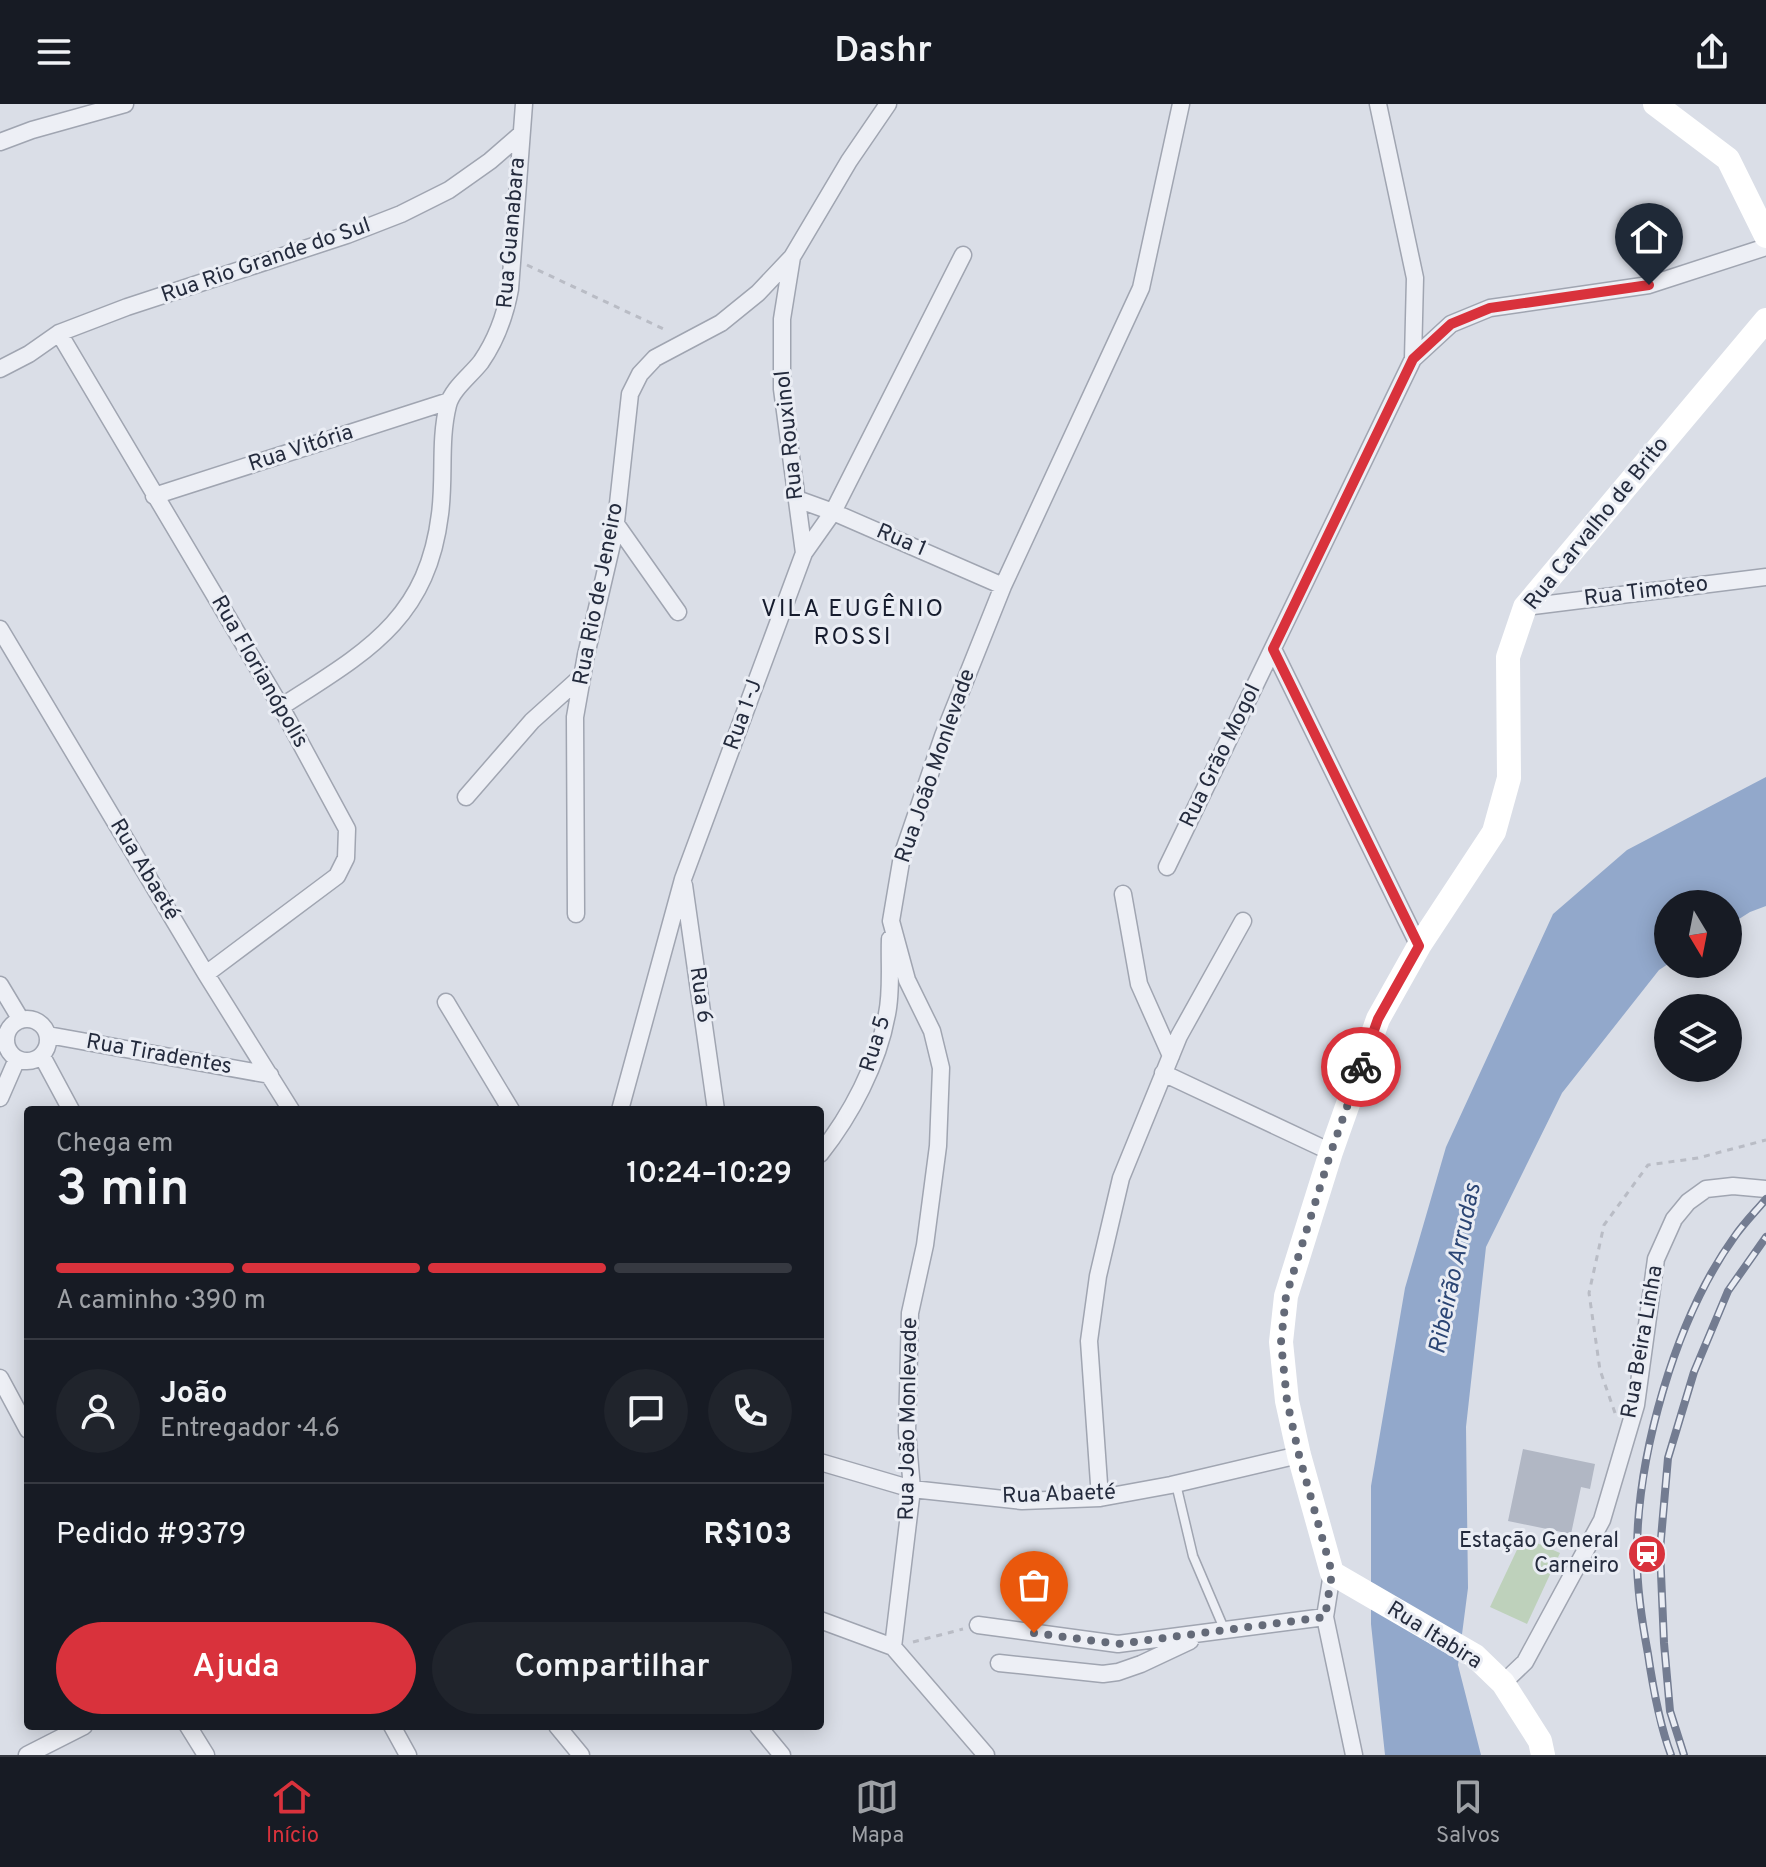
<!DOCTYPE html>
<html lang="pt">
<head>
<meta charset="utf-8">
<style>
  :root { --surface:#171b24; --page:#20242c; --text:#f1f3f6; --muted:#9ea1a6; --line:#363941; --accent:#d9323c }
  body { margin:0; font-family:Overpass,sans-serif; background:var(--page); color:var(--text); height:100vh; display:flex; flex-direction:column; font-size:30px; white-space:nowrap }
  * { box-sizing:border-box; margin:0 }
  p { font-size:26px; color:var(--muted) }
  .icon { flex:none; width:44px; height:44px; fill:none; stroke:currentColor; stroke-width:2; stroke-linecap:round; stroke-linejoin:round }
  .map { position:relative; flex:1; overflow:hidden }
  .sheet { position:absolute; left:24px; top:1002px; width:800px; height:624px; display:flex; flex-direction:column; background:var(--surface); border-radius:8px; box-shadow:0 4px 20px #0003 }
  .sheet>* { flex:none }
  .needle { width:52px; rotate:170deg }
  .buttons { position:absolute; left:1654px; top:786px; display:grid; gap:16px }
  .buttons a { display:grid; place-items:center; width:88px; height:88px; border-radius:50%; background:var(--surface); box-shadow:0 4px 20px #0003; font-size:40px }
  .pin { position:absolute; display:grid; place-items:center; width:68px; height:68px; color:#fff; margin:-82px -34px; border-radius:50% 50% 50% 0; rotate:-45deg; box-shadow:0 0 8px #0007 }
  .pin .icon { rotate:45deg }
  .courier { position:absolute; display:grid; place-items:center; width:80px; height:80px; margin:-40px; border:6px solid #d9323c; border-radius:50%; background:#fff; color:#222; box-shadow:0 2px 10px #0007 }
  .head em { font-style:normal; font-weight:600 }
  .head div { display:flex; flex-direction:column-reverse }
  .head { display:flex; align-items:center; justify-content:space-between; height:136px; padding:0 32px }
  h1 { font-size:52px; font-weight:600; line-height:60px }
  .bar { display:grid; grid-template-columns:repeat(4,1fr); gap:12px 8px; align-content:center; height:96px; padding:0 32px }
  .bar i { height:10px; border-radius:6px; background:var(--line) }
  .bar .current { background:var(--accent) }
  .bar p { grid-column:span 4 }
  .line { display:flex; align-items:center; gap:20px; padding:0 32px; border-top:2px solid var(--line) }
  .line div { flex:1 }
  .round { display:grid; place-items:center; flex:none; width:84px; height:84px; border-radius:42px; background:var(--page) }
  .action { display:flex; gap:16px; margin-top:auto; padding:16px 32px }
  .action a { flex:1; height:92px; border-radius:48px; background:var(--accent); color:#fff; font-size:32px; font-weight:600; line-height:92px; text-align:center }
  .action a+a { background:var(--page); color:var(--text) }
  header { display:flex; justify-content:space-between; align-items:center; height:104px; padding:0 32px; background:var(--surface); font-size:36px; font-weight:600 }
  .tab-bar { display:flex; justify-content:space-around; align-items:center; height:112px; border-top:2px solid var(--line); background:var(--surface); font-size:22px; color:var(--muted) }
  .tab-bar a { display:grid; justify-items:center; gap:4px }
  .tab-bar .current { color:var(--accent) }
  .map>svg:first-child { display:block }
</style>
</head>
<body>
<header><svg class="icon" aria-label="menu" viewBox="0 0 24 24"><path d="M4 6h16M4 12h16M4 18h16"/></svg>Dashr<svg class="icon" aria-label="share" viewBox="0 0 24 24"><path d="M12 15V3M7 8l5-5 5 5M5 13v7h14v-7"/></svg></header>
<div class="map">
<svg width="1766" height="1651" viewBox="0 0 1766 1651">
  <rect width="100%" height="100%" fill="#dadee7"/>
  <!-- green -->
  <path fill="#bed1bb" d="M1523,1433L1560,1449L1527,1520L1490,1503Z"/>
  <!-- water -->
  <path fill="#92a8cb" d="M1766,673V802L1750,808L1728,822V800H1668V860L1659,866L1562,989L1486,1143L1466,1323L1468,1484L1458,1561L1481,1651H1385L1371,1520V1382L1405,1184L1446,1043L1553,810L1627,746Z"/>
  <!-- building -->
  <path fill="#b1b7c4" d="M1523,1345L1595,1360L1590,1385L1581,1383L1571,1430L1508,1417Z"/>
  <g fill="none" stroke-linecap="round" stroke-linejoin="round">
    <!-- lane casing -->
    <g stroke="#a0a5b1" stroke-width="11">
      <path id="lane" d="M1176,1380L1193,1452L1225,1527"/>
    </g>
    <!-- street casing -->
    <g stroke="#a0a5b1" stroke-width="19">
      <path id="street" d="M0,38L32,26L125,0
        M59,229L281,603L347,725L346,754L337,772L206,870
        M1413,255L1451,220L1490,204L1649,181L1766,143
        M0,265L29,250L59,229L127,203L347,131L401,110L449,86L490,57L521,30
        M154,392L449,297
        M797,395L833,408L1003,482
        M616,420L678,508
        M804,449L782,285V215L792,153L849,57L888,0
        M1525,503L1766,473
        M0,525L206,870L291,1006
        M1273,545L1419,842
        M281,603C364,549 427,517 440,410C445,373 439,337 448,301C452,285 471,271 481,258C497,235 505,212 510,185L524,0
        M466,693L532,617L582,572
        M1167,763L1413,255L1415,174L1378,0
        M684,781L716,1006
        M1123,790L1139,880L1171,952
        M576,810L575,613L586,551L615,427L630,290L640,270L655,254L721,219L758,189L792,153
        M0,881L21,916
        M446,898L511,1006
        M6 936a21 21 0 1 1 42 0a21 21 0 1 1-42 0Z
        M48,931L270,971
        M42,952L71,1006
        M1163,969L1331,1048
        M0,994L17,955
        M620,1006L683,775L804,449L833,408L963,151
        M820,1050C851,1011 878,960 887,910C892,886 889,859 890,835
        M0,1274L28,1326
        M820,1358L912,1385L1022,1397L1100,1394L1171,1381L1299,1351
        M1100,1394L1089,1237L1098,1172L1121,1074L1179,932L1243,817
        M1332,1469L1325,1513L1354,1651
        M820,1516L893,1543L986,1651
        M978,1521L1118,1540L1325,1513
        M893,1543L912,1385L907,1327L910,1209L925,1141L938,1042L941,964L932,927L907,876L891,817L902,752L943,632L1003,482L1141,184L1181,0
        M999,1559L1103,1570L1118,1568L1141,1560L1190,1537
        M1503,1579L1525,1558L1602,1416L1636,1301L1656,1155L1674,1115L1688,1098L1706,1085L1733,1082L1766,1085
        M188,1622L206,1651
        M392,1622L408,1651
        M557,1622L581,1651
        M758,1622L782,1651
        M27,1651L84,1622"/>
    </g>
    <!-- path -->
    <path stroke="#b9bcc5" stroke-width="3" stroke-dasharray="6 6" stroke-linecap="butt" d="M527,161L668,227
      M1615,1309L1600,1266L1589,1189L1604,1121L1648,1061L1698,1054L1766,1036
      M913,1538L963,1525"/>
    <!-- lane -->
    <use href="#lane" stroke="#edeff5" stroke-width="8"/>
    <!-- street -->
    <use href="#street" stroke="#edeff5" stroke-width="16"/>
    <!-- secondary -->
    <path stroke="#fff" stroke-width="24" d="M1655,0L1728,55L1766,132
      M1543,1651L1540,1637L1503,1579L1475,1552L1332,1469L1299,1351L1287,1297L1281,1238L1286,1192L1331,1048L1378,915L1419,842L1494,728L1509,674L1508,553L1525,503L1766,216"/>
    <!-- rail casing -->
    <g stroke="#737c91" stroke-width="8">
      <path id="rail" d="M1671,1651C1659,1619 1653,1584 1648,1550C1642,1518 1637,1486 1637,1454C1636,1353 1675,1215 1735,1132C1744,1119 1756,1107 1766,1095
        M1684,1651L1670,1607L1664,1539L1660,1446L1668,1354L1694,1268L1728,1187L1766,1133"/>
    </g>
    <!-- rail -->
    <use href="#rail" stroke="#eaedf4" stroke-width="5" stroke-dasharray="15" stroke-linecap="butt"/>
  </g>
  <g fill="none" stroke-linecap="round" stroke-linejoin="round">
    <!-- done -->
    <path stroke="#646a78" stroke-width="8" stroke-dasharray="0 14.4" d="M1034,1529L1118,1540L1325,1513L1332,1469L1299,1351L1287,1297L1281,1238L1286,1192L1331,1048L1361,963"/>
    <!-- route -->
    <path stroke="#d9323c" stroke-width="10" d="M1361,963L1378,915L1419,842L1273,545L1413,255L1451,220L1490,204L1649,181"/>
  </g>
  <!-- icons -->
  <defs>
    <g id="station-disc" transform="scale(2)"><circle r="9.5" fill="#d9323c" stroke="#eaedf4"/><path d="M-3-6H3Q5-6 5-4V2Q5 4 3 4L4.5 6H3L1.5 4h-3L-3 6H-4.5L-3 4Q-5 4-5 2V-4Q-5-6-3-6ZM-3.5-4v3h7v-3ZM-3.5 1v1.5H-2V1ZM2 1v1.5H3.5V1Z" fill="#fff"/></g>
  </defs>
  <g fill-rule="evenodd">
    <use href="#station-disc" x="1647" y="1450"/>
  </g>
  <g text-anchor="middle" dominant-baseline="central" stroke-width="6" stroke-linejoin="round" paint-order="stroke">
    <!-- street labels -->
    <g font-size="22" fill="#242b3d" stroke="#eaedf4">
      <text transform="translate(512 129) rotate(-85)">Rua Guanabara</text>
      <text transform="translate(266 157) rotate(-19)">Rua Rio Grande do Sul</text>
      <text transform="translate(790 331) rotate(-96)">Rua Rouxinol</text>
      <text transform="translate(301 345) rotate(-18)">Rua Vitória</text>
      <text transform="translate(1597 420) rotate(-51)">Rua Carvalho de Brito</text>
      <text transform="translate(901 437) rotate(23)">Rua 1</text>
      <text transform="translate(1646 488) rotate(-7)">Rua Timoteo</text>
      <text transform="translate(599 490) rotate(-79)">Rua Rio de Jeneiro</text>
      <text transform="translate(259 568) rotate(60)">Rua Florianópolis</text>
      <text transform="translate(744 611) rotate(-70)">Rua 1-J</text>
      <text transform="translate(1221 652) rotate(-64)">Rua Grão Mogol</text>
      <text transform="translate(936 662) rotate(-71)">Rua João Monlevade</text>
      <text transform="translate(144 766) rotate(59)">Rua Abaeté</text>
      <text transform="translate(700 891) rotate(82)">Rua 6</text>
      <text transform="translate(876 940) rotate(-73)">Rua 5</text>
      <text transform="translate(159 951) rotate(10)">Rua Tiradentes</text>
      <text transform="translate(1643 1238) rotate(-80)">Rua Beira Linha</text>
      <text transform="translate(909 1315) rotate(-89)">Rua João Monlevade</text>
      <text transform="translate(1059 1391) rotate(-2)">Rua Abaeté</text>
      <text transform="translate(1434 1532) rotate(32)">Rua Itabira</text>
    </g>
    <!-- poi labels -->
    <g font-size="22" fill="#242b3d" stroke="#eaedf4" text-anchor="end">
      <text x="1619" y="1437">Estação General<tspan x="1619" dy="25">Carneiro</tspan></text>
    </g>
    <!-- neighbourhood labels -->
    <g font-size="24" letter-spacing="2" fill="#161c2e" stroke="#eaedf4">
      <text x="853" y="506">VILA EUGÊNIO<tspan x="853" dy="28">ROSSI</tspan></text>
    </g>
    <!-- water labels -->
    <g font-size="24" font-style="italic" fill="#2b4574" stroke="#eaedf4">
      <text transform="translate(1456 1165) rotate(-78)">Ribeirão Arrudas</text>
    </g>
  </g>
</svg>
<div class="buttons">
<a><svg class="needle" viewBox="-14 -14 28 28"><path d="M0-13l5 13h-10z" fill="#e53935"/><path d="M0 13l5-13h-10z" fill="#9ea1a6"/></svg></a>
<a><svg class="icon" aria-label="layers" viewBox="0 0 24 24"><path d="M12 4l9 5-9 5-9-5zM3 14l9 5 9-5"/></svg></a>
</div>
<div class="pin" style="left:1034px;top:1529px;background:#ea580c"><svg class="icon" aria-label="bag" viewBox="0 0 24 24"><path d="M5 8h14l-1 12H6zM9 8a3 3 0 0 1 6 0"/></svg></div>
<div class="pin" style="left:1649px;top:181px;background:#1f2937"><svg class="icon" aria-label="home" viewBox="0 0 24 24"><path d="M3 11l9-7 9 7M6 9v11h12V9"/></svg></div>
<div class="courier" style="left:1361px;top:963px"><svg class="icon" aria-label="bike" viewBox="0 0 24 24"><circle cx="6" cy="16" r="4"/><circle cx="18" cy="16" r="4"/><path d="M6 16l4-8h5l3 8M10 8l3 8H6M13 5h3"/></svg></div>
<section class="sheet">
<div class="head"><div><h1>3 min</h1><p>Chega em</p></div><em>10:24–10:29</em></div>
<div class="bar"><i class="current"></i><i class="current"></i><i class="current"></i><i></i><p>A caminho · 390 m</p></div>
<div class="line" style="height:144px"><a class="round"><svg class="icon" aria-label="person" viewBox="0 0 24 24"><circle cx="12" cy="8" r="4"/><path d="M4 21q1-7 8-7t8 7"/></svg></a><div><b>João</b><p>Entregador · 4.6</p></div><a class="round"><svg class="icon" aria-label="chat" viewBox="0 0 24 24"><path d="M4 5h16v11H9l-5 4z"/></svg></a><a class="round"><svg class="icon" aria-label="phone" viewBox="0 0 24 24"><path d="M5 4h4l2 5-3 2q2 4 5 5l2-3 5 2v4C11 20 4 13 5 4z"/></svg></a></div>
<div class="line" style="height:104px"><div>Pedido #9379</div><b>R$103</b></div>
<div class="action"><a>Ajuda</a><a>Compartilhar</a></div>
</section>
</div>
<nav class="tab-bar">
<a class="current"><svg class="icon" aria-label="home" viewBox="0 0 24 24"><path d="M3 11l9-7 9 7M6 9v11h12V9"/></svg>Início</a>
<a><svg class="icon" aria-label="map" viewBox="0 0 24 24"><path d="M3 6l6-2 6 2 6-2v14l-6 2-6-2-6 2zM9 4v14M15 6v14"/></svg>Mapa</a>
<a><svg class="icon" aria-label="saved" viewBox="0 0 24 24"><path d="M7 4h10v16l-5-4-5 4z"/></svg>Salvos</a>
</nav>
</body>
</html>
